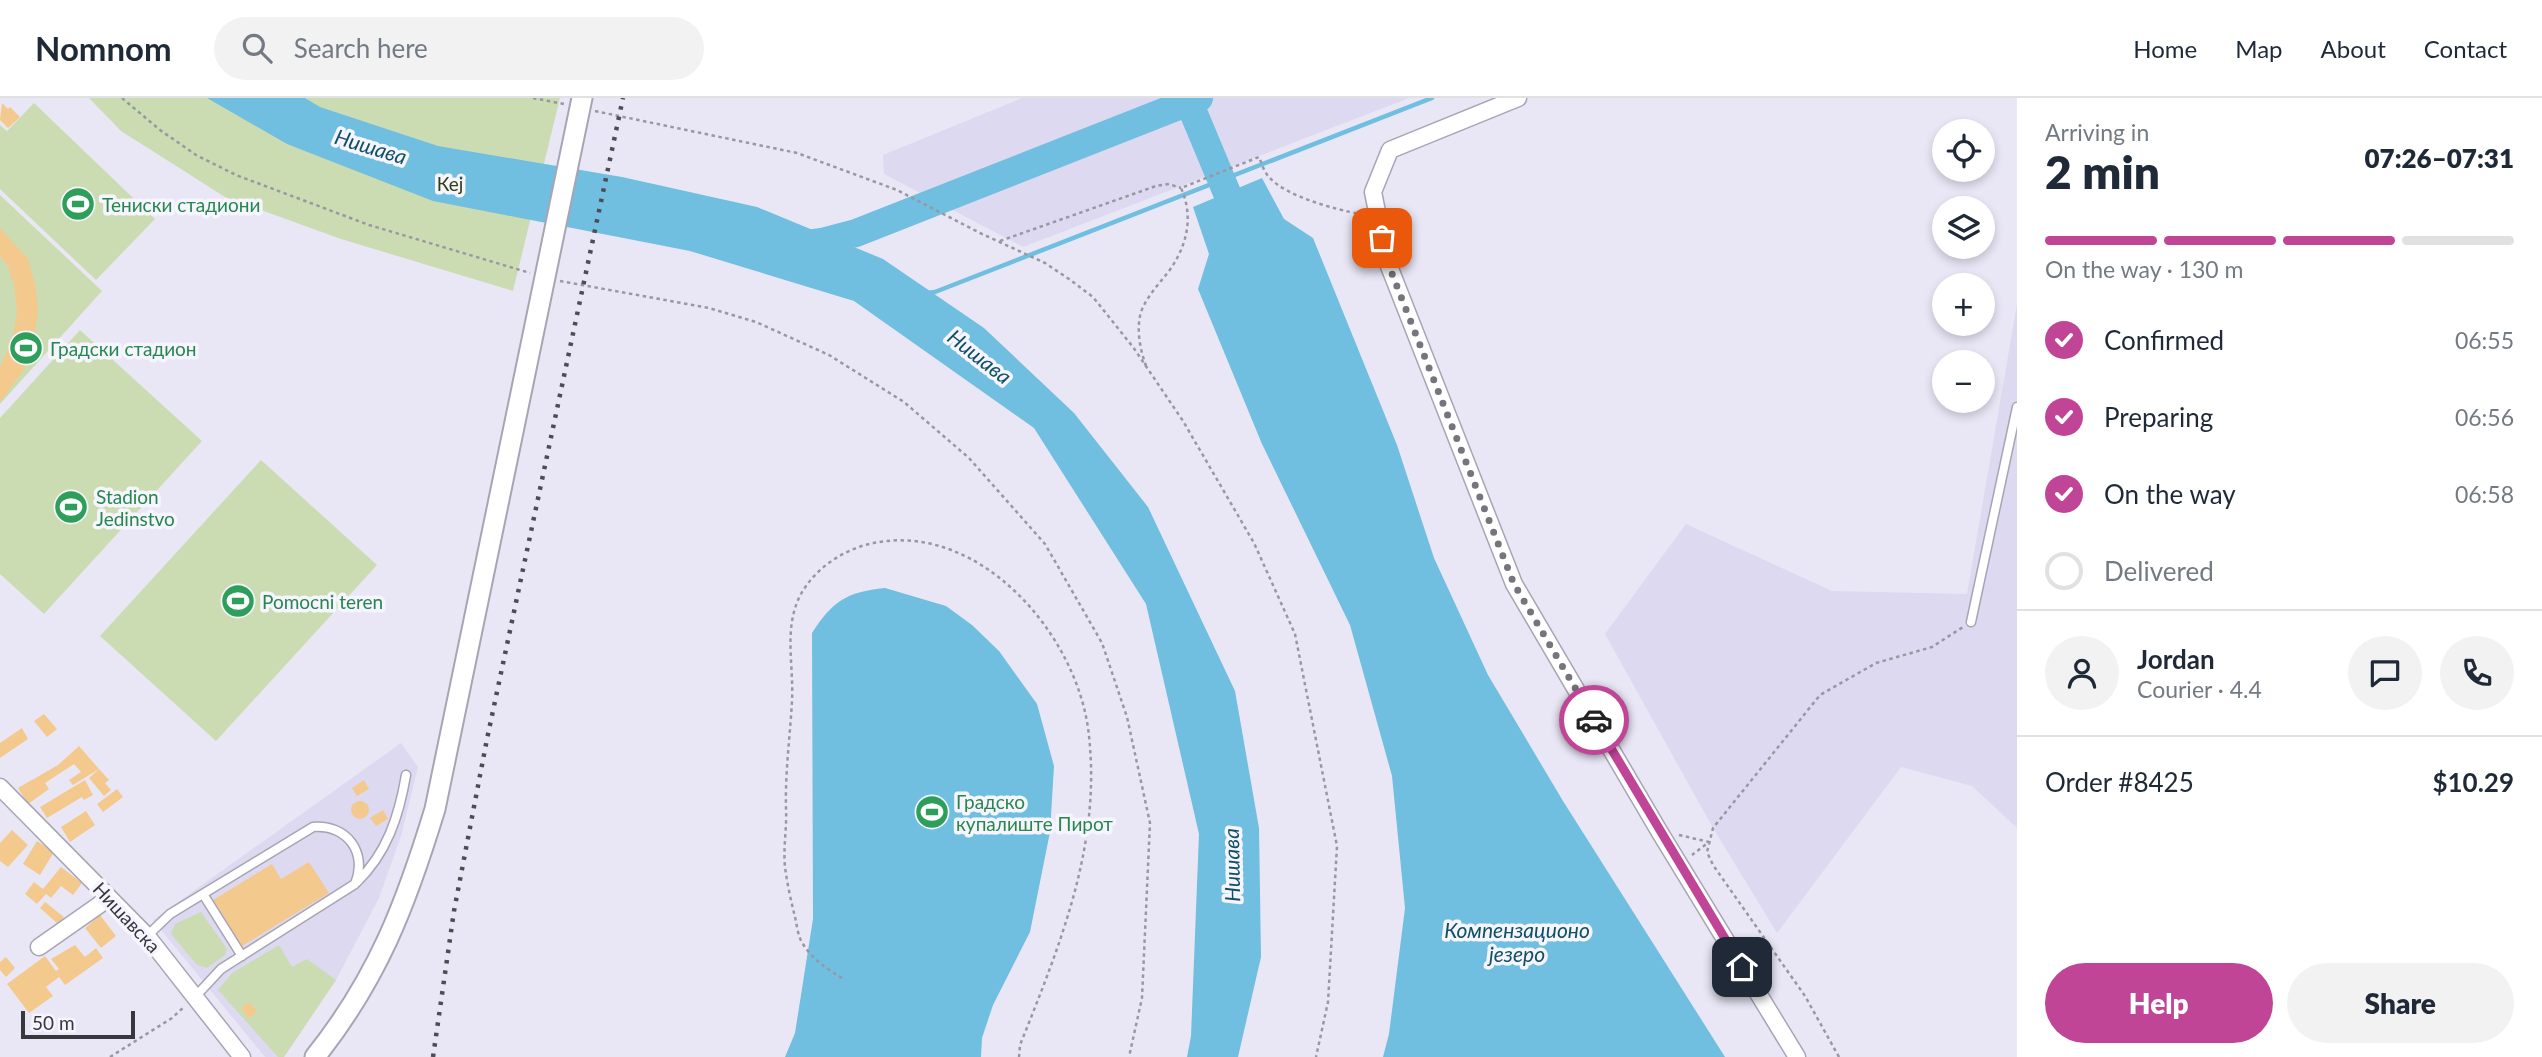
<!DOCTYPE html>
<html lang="en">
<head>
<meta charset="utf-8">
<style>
  :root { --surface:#fff; --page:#f2f2f3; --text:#1f2937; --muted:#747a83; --line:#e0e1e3; --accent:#c04597 }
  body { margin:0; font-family:Lato,sans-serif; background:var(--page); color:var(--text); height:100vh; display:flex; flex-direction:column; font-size:26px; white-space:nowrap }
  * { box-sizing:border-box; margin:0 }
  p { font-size:23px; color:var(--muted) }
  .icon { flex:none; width:38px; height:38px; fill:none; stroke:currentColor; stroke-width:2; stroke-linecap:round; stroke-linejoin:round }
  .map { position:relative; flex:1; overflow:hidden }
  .panel { display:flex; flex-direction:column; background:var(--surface); width:525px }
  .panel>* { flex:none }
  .fabs { position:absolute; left:1932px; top:21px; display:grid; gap:14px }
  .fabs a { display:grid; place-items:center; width:63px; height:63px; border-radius:50%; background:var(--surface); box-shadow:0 4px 10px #0003; font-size:35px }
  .scale { position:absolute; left:21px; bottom:18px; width:114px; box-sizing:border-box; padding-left:7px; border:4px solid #38373d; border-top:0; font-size:19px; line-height:24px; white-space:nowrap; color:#38373d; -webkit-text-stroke:5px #f6f5fe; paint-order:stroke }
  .pin { position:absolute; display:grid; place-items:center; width:60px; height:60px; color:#fff; margin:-30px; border-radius:14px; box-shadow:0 4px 10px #0006 }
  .courier { position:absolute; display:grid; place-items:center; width:70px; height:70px; margin:-35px; border:5px solid #c04597; border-radius:50%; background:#fff; color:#222; box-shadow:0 2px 9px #0007 }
  .headline em { font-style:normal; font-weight:800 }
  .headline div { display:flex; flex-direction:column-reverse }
  .headline { display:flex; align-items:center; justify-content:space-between; height:119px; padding:0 28px }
  h1 { font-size:46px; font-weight:800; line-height:52px }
  .bar { display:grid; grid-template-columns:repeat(4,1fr); gap:10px 7px; align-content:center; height:84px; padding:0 28px }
  .bar i { height:9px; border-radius:5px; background:var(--line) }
  .bar .active { background:var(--accent) }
  .bar p { grid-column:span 4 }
  .line { display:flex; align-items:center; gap:18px; padding:0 28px; border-top:2px solid var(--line) }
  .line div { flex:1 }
  .round { display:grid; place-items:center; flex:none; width:74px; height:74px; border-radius:37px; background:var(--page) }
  ol { padding:0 28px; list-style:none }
  li { display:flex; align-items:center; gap:21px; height:77px }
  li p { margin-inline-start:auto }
  li .icon { padding:7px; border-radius:50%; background:var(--accent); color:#fff; stroke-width:4 }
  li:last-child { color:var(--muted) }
  li i { width:38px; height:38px; border:4px solid var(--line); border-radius:50% }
  .action { display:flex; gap:14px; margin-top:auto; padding:14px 28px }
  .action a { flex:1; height:80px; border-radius:42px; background:var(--accent); color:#fff; font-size:28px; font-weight:800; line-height:80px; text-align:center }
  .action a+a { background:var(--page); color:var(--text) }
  header { display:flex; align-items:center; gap:42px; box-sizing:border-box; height:98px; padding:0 35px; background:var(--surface); border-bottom:2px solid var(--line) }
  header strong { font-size:33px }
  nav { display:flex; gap:38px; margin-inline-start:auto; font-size:24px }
  .search { width:490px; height:63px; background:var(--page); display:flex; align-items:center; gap:18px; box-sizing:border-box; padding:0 24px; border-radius:38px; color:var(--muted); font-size:26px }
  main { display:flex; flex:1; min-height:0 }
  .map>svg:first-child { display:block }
</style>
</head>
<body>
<header>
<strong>Nomnom</strong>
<div class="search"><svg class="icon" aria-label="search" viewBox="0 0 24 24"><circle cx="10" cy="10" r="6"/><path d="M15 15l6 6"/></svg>Search here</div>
<nav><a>Home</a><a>Map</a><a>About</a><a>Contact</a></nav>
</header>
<main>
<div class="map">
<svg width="2017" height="959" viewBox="0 0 2017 959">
  <rect width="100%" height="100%" fill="#e9e7f6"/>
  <!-- built -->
  <path fill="#dcd9f0" d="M1022,0H1409L1023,149L884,76L883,57Z
    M2017,206V730L1972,688L1901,669L1777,835L1713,730L1605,536L1686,426L1832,493L1967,496Z
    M401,645L418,669L401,738L379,800L336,882L284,959H265L153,822Z"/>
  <!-- green -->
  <path fill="#ccdcb2" d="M89,0H560L513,193L341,141L225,99L121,33Z
    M34,5L155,121L96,182L0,91V27L7,33Z
    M0,97L102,193L0,306Z
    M80,232L202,343L44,516L0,476V320Z
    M261,362L377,467L216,643L100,538Z
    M201,814L227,851L225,857L207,870L197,867L171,836L175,826Z
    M279,847L292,869L307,861L336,882L284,959H278L218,892L232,875Z"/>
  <!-- water -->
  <path fill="#70bee0" d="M207,0H305L320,9L438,48L622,79L757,109L883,161L984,230L1074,315L1148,409L1235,593L1259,730L1261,859L1238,959H1187L1191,938L1199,736L1146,506L1034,330L854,203L690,153L433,103L287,46Z
    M1262,80L1284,121L1313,140L1397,347L1434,460L1488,577L1563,703L1725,959H1383L1389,936L1405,810L1392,678L1350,527L1262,346L1198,191L1209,156L1193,109Z
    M885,490L946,508L972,527L999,553L1037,606L1054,668L1050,734L1030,834L993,907L982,940L981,959H785L795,935L813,821L812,535C833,503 846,494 885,490Z"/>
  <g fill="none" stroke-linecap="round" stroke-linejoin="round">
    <!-- stream -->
    <path stroke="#70bee0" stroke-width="4.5" d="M927,195L935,194L1432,0"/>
    <!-- river -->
    <path stroke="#70bee0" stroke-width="28" d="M1189,4L1227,95
      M799,147L822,144L856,135L1199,0"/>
  </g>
  <!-- building -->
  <path fill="#f4c98d" d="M2,5L8,11L10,9L20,19L8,30L0,22Z
    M0,130L28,161L35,185L38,212L34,242L25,270L0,304V269L13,239L17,213L14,188L8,168L0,158Z
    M44,616L57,631L47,639L34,623Z
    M22,630L28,641L0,660V645Z
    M79,648L99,671L109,682L105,685L111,692L104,698L89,680L99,671L73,687L69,682L81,674L74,666L45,685L49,691L28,706L18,690L58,667Z
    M85,682L93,697L84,702L82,699L47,720L40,709Z
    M364,682L369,691L357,698L352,690Z
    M117,691L123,699L103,714L97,706Z
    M351 712a9 9 0 1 1 18 0a9 9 0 1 1-18 0Z
    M383,712L388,721L376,728L370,720Z
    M86,713L95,727L70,744L61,729Z
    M12,732L28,747L8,769L0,763V745Z
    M37,743L54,754L40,777L23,766Z
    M309,764L329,795L242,848L213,802L272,766L281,781Z
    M61,769L82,785L73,797L61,788L51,800L46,796L37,806L25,796L34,784L43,791Z
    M45,804L64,819L58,826L40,810Z
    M100,817L116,838L101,850L85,830Z
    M75,847L85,859L96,850L103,860L65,887L59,879L46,889L53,898L29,915L7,886L45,858L56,873L59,871L51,861Z
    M6,859L15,870L6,879L0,872V864Z
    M249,904L257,913L249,920L241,910Z"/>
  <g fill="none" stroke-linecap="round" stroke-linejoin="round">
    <!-- service casing -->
    <g stroke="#a7a5b3" stroke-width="11">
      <path id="service" d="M1971,524L2017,309
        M357,784C387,755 399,718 406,677
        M203,796L242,858
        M147,838L170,816L313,729C347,726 368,755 355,786L221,871L195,899"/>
    </g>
    <!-- minor casing -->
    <g stroke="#a7a5b3" stroke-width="19">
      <path id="minor" d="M1518,0L1390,52L1373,94L1387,163L1514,486L1659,733L1797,959
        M0,689L147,838L242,959
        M39,849L109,800"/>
    </g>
    <!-- tertiary casing -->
    <g stroke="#a7a5b3" stroke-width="23">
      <path id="tertiary" d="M315,959C378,880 406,806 435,711L582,0"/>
    </g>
    <!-- path -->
    <path stroke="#9997a2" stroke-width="2.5" stroke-dasharray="3.5 3.5" stroke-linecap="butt" d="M122,0L160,32L196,57L236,77L369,127L530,175
      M533,0L564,6
      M595,13L797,55L897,92L980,135L1045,165L1069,181L1093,199L1133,249L1183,323L1254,445L1295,536L1337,748L1328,904L1316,959
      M1000,143L1156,88L1169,86L1181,90
      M560,183L709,210L756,224L829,257L904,304L969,360L1045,446L1102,545L1127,619L1150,725L1142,900L1129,959
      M1146,268C1140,251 1136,231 1141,214C1147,198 1159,186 1169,173C1187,148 1194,119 1181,90L1259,59C1262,66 1264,74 1269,79C1285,98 1336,112 1361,116
      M1679,737L1709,744L1692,757
      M842,880C827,871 812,861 803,846C798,839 797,828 795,819C791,803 787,785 785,769C783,750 787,730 786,711C785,675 790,639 792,603C794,567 783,529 801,496C815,471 841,453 869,446C978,420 1079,537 1089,638C1101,748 1060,847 1020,947L1019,959
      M110,959L172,920L185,908
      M1839,959L1805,898L1713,767L1707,754L1713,730L1820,597L1876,565L1932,549L1963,529"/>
    <!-- service -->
    <use href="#service" stroke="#fff" stroke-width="8"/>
    <!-- minor -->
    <use href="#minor" stroke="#fff" stroke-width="16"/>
    <!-- tertiary -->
    <use href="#tertiary" stroke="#fff" stroke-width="19"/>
    <!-- rail -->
    <path stroke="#4d4c53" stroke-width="4.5" stroke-dasharray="3.5 7" stroke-linecap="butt" d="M433,959L454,813L487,641L623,0"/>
  </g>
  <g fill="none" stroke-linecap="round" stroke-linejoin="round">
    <!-- done -->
    <path stroke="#76757e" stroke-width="7" stroke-dasharray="0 12.6" d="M1382,140L1387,163L1514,486L1594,622"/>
    <!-- route -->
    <path stroke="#c04597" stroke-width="9" d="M1594,622L1742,869"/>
  </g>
  <!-- icons -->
  <defs>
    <g id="stadium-disc" transform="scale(1.75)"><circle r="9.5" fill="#2e9e5b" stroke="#f6f5fe"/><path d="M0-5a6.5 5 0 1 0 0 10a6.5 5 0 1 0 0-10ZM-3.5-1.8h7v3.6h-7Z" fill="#fff"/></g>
  </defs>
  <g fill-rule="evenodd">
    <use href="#stadium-disc" x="78" y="106"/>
    <use href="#stadium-disc" x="26" y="250"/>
    <use href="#stadium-disc" x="71" y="409"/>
    <use href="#stadium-disc" x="238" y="503"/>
    <use href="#stadium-disc" x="932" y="714"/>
  </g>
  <g text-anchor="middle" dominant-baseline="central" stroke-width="7" stroke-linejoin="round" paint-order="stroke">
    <!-- park labels -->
    <g font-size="19" fill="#314010" stroke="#f6f5fe">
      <text x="450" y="85">Кеј</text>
    </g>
    <!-- leisure labels -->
    <g font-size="19" fill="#27864d" stroke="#f6f5fe" text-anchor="start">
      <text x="102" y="106">Тениски стадиони</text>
      <text x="50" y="250">Градски стадион</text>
      <text x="96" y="398">Stadion<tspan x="96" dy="22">Jedinstvo</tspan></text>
      <text x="262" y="503">Pomocni teren</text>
      <text x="956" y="703">Градско<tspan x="956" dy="22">купалиште Пирот</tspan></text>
    </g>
    <!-- street labels -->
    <g font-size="19" fill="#38373d" stroke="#f6f5fe">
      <text transform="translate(127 819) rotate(47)">Нишавска</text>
    </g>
    <!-- water labels -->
    <g font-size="21" font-style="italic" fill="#0f5067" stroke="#f6f5fe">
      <text transform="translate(371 48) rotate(17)">Нишава</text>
      <text transform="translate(980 258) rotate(38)">Нишава</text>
      <text transform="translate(1231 767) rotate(-91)">Нишава</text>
      <text x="1517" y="831">Компензационо<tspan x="1517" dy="24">језеро</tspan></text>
    </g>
  </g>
</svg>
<div class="fabs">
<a><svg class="icon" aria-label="locate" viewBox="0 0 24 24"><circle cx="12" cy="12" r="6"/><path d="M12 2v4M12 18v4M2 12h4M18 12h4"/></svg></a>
<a><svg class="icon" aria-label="layers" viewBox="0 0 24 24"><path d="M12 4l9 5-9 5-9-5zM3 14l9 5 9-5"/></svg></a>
<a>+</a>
<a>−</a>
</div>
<div class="scale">50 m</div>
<div class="pin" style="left:1382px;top:140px;background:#ea580c"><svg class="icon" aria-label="bag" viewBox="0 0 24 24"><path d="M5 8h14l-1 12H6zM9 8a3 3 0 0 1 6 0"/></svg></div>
<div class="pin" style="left:1742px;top:869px;background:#1f2937"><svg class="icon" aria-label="home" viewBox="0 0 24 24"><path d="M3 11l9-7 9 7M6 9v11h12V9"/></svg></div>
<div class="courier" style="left:1594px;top:622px"><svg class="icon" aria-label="car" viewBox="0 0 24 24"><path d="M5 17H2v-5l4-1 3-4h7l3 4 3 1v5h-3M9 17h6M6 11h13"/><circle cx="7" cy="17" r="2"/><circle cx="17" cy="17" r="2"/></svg></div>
</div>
<section class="panel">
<div class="headline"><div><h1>2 min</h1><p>Arriving in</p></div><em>07:26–07:31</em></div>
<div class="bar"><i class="active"></i><i class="active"></i><i class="active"></i><i></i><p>On the way · 130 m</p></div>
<ol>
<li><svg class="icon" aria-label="check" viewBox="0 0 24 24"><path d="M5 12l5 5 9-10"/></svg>Confirmed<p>06:55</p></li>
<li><svg class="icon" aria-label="check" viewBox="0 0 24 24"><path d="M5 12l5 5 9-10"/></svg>Preparing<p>06:56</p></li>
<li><svg class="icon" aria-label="check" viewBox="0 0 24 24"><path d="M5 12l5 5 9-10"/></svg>On the way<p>06:58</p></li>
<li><i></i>Delivered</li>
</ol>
<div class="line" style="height:126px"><a class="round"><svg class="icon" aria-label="person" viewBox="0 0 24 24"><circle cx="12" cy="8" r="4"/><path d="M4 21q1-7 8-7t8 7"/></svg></a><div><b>Jordan</b><p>Courier · 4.4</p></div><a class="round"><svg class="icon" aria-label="chat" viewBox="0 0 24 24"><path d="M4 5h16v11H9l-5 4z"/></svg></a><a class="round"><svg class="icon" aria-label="phone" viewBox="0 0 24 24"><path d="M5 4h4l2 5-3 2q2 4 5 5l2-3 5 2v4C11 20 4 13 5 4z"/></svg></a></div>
<div class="line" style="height:91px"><div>Order #8425</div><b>$10.29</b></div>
<div class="action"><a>Help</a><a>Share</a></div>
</section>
</main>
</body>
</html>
